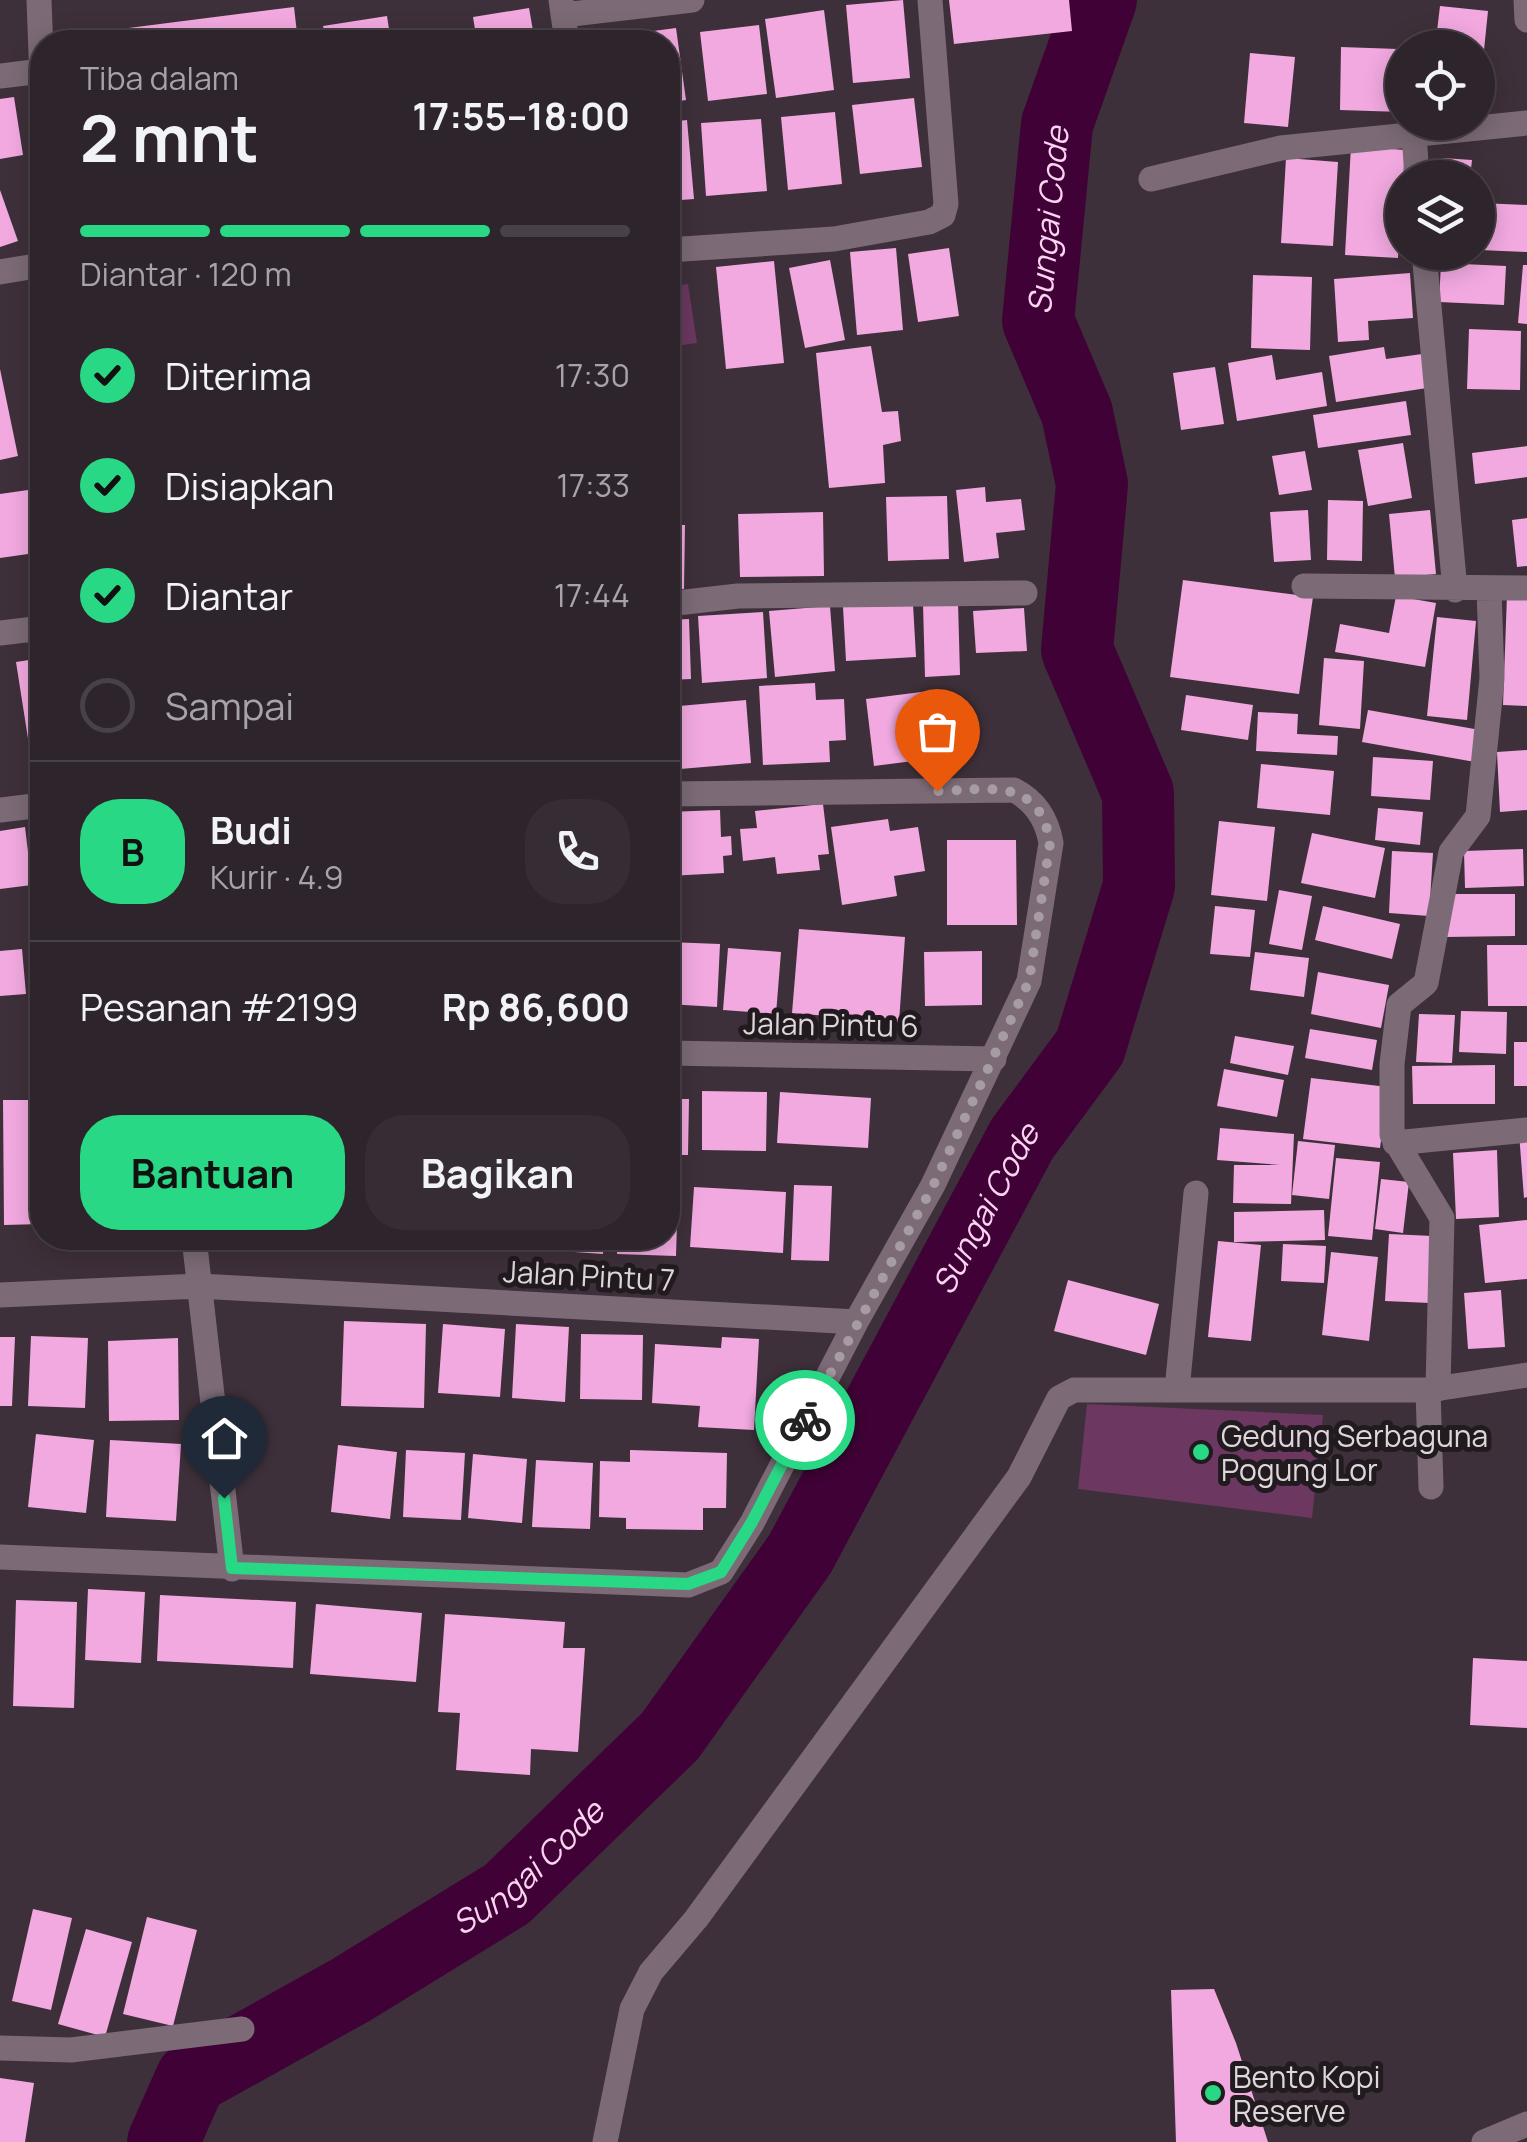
<!DOCTYPE html>
<html lang="id">
<head>
<meta charset="utf-8">
<style>
  :root { --surface:#2e242c; --page:#362c34; --text:#f1f3f6; --muted:#a7a4a9; --line:#494148; --accent:#29d885 }
  body { margin:0; font-family:Manrope,sans-serif; background:var(--page); color:var(--text); height:100vh; display:flex; flex-direction:column; font-size:38px; white-space:nowrap }
  * { box-sizing:border-box; margin:0 }
  p { font-size:32px; color:var(--muted) }
  .icon { flex:none; width:55px; height:55px; fill:none; stroke:currentColor; stroke-width:2; stroke-linecap:round; stroke-linejoin:round }
  .map { position:relative; flex:1; overflow:hidden }
  .sheet { position:absolute; left:30px; top:30px; width:650px; height:1220px; display:flex; flex-direction:column; background:var(--surface); border-radius:40px; box-shadow:0 5px 25px #0003,0 0 0 2px var(--line) }
  .sheet>* { flex:none }
  .buttons { position:absolute; left:1385px; top:30px; display:grid; gap:20px }
  .buttons a { display:grid; place-items:center; width:110px; height:110px; border-radius:50%; background:var(--surface); box-shadow:0 5px 25px #0003,0 0 0 2px var(--line); font-size:50px }
  .pin { position:absolute; display:grid; place-items:center; width:85px; height:85px; color:#fff; margin:-102px -42px; border-radius:50% 50% 50% 0; rotate:-45deg; box-shadow:0 0 10px #0007 }
  .pin .icon { rotate:45deg }
  .courier { position:absolute; display:grid; place-items:center; width:100px; height:100px; margin:-50px; border:8px solid #29d885; border-radius:50%; background:#fff; color:#222; box-shadow:0 2px 12px #0007 }
  .overview em { font-style:normal; font-weight:700 }
  .overview div { display:flex; flex-direction:column-reverse }
  .overview { display:flex; align-items:center; justify-content:space-between; height:170px; padding:0 50px }
  h1 { font-size:65px; font-weight:700; line-height:75px }
  .bar { display:grid; grid-template-columns:repeat(4,1fr); gap:15px 10px; align-content:center; height:120px; padding:0 50px }
  .bar i { height:12px; border-radius:8px; background:var(--line) }
  .bar .selected { background:var(--accent) }
  .bar p { grid-column:span 4 }
  .line { display:flex; align-items:center; gap:25px; padding:0 50px; border-top:2px solid var(--line) }
  .line div { flex:1 }
  .round { display:grid; place-items:center; flex:none; width:105px; height:105px; border-radius:40px; background:var(--page) }
  ol { padding:0 50px; list-style:none }
  li { display:flex; align-items:center; gap:30px; height:110px }
  li p { margin-inline-start:auto }
  li .icon { padding:10px; border-radius:50%; background:var(--accent); color:#111; stroke-width:4 }
  li:last-child { color:var(--muted) }
  li i { width:55px; height:55px; border:5px solid var(--line); border-radius:50% }
  .button { display:flex; gap:20px; margin-top:auto; padding:20px 50px }
  .button a { flex:1; height:115px; border-radius:40px; background:var(--accent); color:#111; font-size:40px; font-weight:700; line-height:115px; text-align:center }
  .button a+a { background:var(--page); color:var(--text) }
  .map>svg:first-child { display:block }
</style>
</head>
<body>
<div class="map">
<svg width="1527" height="2142" viewBox="0 0 1527 2142">
  <rect width="100%" height="100%" fill="#3e303a"/>
  <!-- green -->
  <path fill="#6c3760" d="M688,284L697,343L668,347V287Z
    M1087,1404L1323,1415L1312,1518L1078,1489Z"/>
  <g fill="none" stroke-linecap="round" stroke-linejoin="round">
    <!-- river -->
    <path stroke="#400236" stroke-width="72" id="s1" d="M163,2142L191,2079L351,1990L507,1894L670,1736L800,1554L1022,1139L1090,1047L1139,886L1138,793L1077,650L1092,484L1077,413L1038,321L1057,124L1101,0"/>
  </g>
  <!-- building -->
  <path fill="#f2a9e0" d="M903,0L910,78L853,83L846,5Z
    M949,0H1069L1072,31L954,44Z
    M1440,6L1488,11L1480,89L1478,48H1435Z
    M294,7L298,42H106L105,31Z
    M529,8L535,42H477L473,17Z
    M824,10L834,90L776,98L765,19Z
    M387,16L391,42H326L323,26Z
    M759,25L767,94L708,101L700,32Z
    M676,28L686,100L668,103V42H608L607,37Z
    M1341,47L1398,49L1402,112L1340,110Z
    M1250,53L1295,57L1288,127L1244,123Z
    M14,97L23,155L0,159V99Z
    M914,98L922,167L860,174L852,105Z
    M835,112L842,184L788,190L781,117Z
    M761,119L767,191L706,196L701,123Z
    M687,120L694,199L668,201V122Z
    M1351,146L1405,150L1398,258L1345,255Z
    M1286,158L1338,162L1333,246L1281,243Z
    M1443,158L1472,160L1470,178H1441Z
    M0,190L18,241L0,247Z
    M1480,203L1527,205V252L1479,250Z
    M896,248L903,330L857,335L850,252Z
    M949,248L959,316L918,322L908,254Z
    M830,260L845,340L805,348L789,268Z
    M774,261L784,363L726,369L716,267Z
    M1441,263L1506,266L1504,305L1439,302Z
    M1523,265H1527V324L1518,323Z
    M1410,273L1413,318L1368,321L1369,340L1338,342L1334,279Z
    M1253,275L1312,277L1310,350L1251,348Z
    M1469,329L1521,331L1520,390L1467,389Z
    M871,346L882,412L898,411L901,441L883,445L885,483L829,488L816,353Z
    M1384,347L1386,359L1422,354L1427,388L1336,402L1329,356Z
    M1272,355L1276,380L1322,372L1327,406L1237,421L1228,363Z
    M1215,367L1224,424L1181,430L1173,373Z
    M0,369L18,456L0,460Z
    M1406,401L1411,435L1318,448L1313,415Z
    M1403,443L1412,498L1368,506L1358,450Z
    M1527,446V477L1475,484L1472,453Z
    M1305,451L1312,490L1279,495L1272,456Z
    M985,487L986,502L1021,499L1025,530L996,533L999,558L964,562L956,490Z
    M42,488V552L0,558V494Z
    M947,496L949,559L888,561L886,497Z
    M1328,500L1363,501L1362,561L1327,560Z
    M1308,510L1311,560L1274,562L1270,512Z
    M1430,510L1436,574L1395,578L1389,514Z
    M823,512L824,576L740,577L738,514Z
    M1527,518V566L1517,567L1512,520Z
    M668,525H685L684,589L668,588Z
    M1183,580L1313,597L1299,694L1170,677Z
    M1507,595L1527,596V706L1503,705Z
    M1396,596L1436,603L1425,667L1335,652L1340,624L1389,633Z
    M958,602L960,675L925,677L923,604Z
    M913,604L916,657L846,661L843,607Z
    M830,606L835,671L775,677L769,611Z
    M1024,608L1027,651L976,653L973,611Z
    M763,612L767,678L702,683L698,616Z
    M1437,617L1476,621L1467,720L1427,716Z
    M689,619L691,679L668,680V620Z
    M42,658V743L29,745L16,662Z
    M1324,658L1364,661L1360,729L1319,725Z
    M815,683L816,700L844,699L846,740L829,741L830,762L763,765L759,686Z
    M929,691L937,758L874,766L866,699Z
    M1186,695L1253,705L1248,740L1181,730Z
    M746,700L751,763L680,769L678,747L668,748V707Z
    M1368,710L1480,730L1475,762L1362,742Z
    M1258,712L1298,714L1297,734L1338,736L1337,755L1256,751Z
    M1527,750V810L1500,812L1497,752Z
    M1373,757L1433,761L1430,800L1371,796Z
    M1261,764L1334,771L1330,815L1257,808Z
    M823,804L829,854L818,855L820,870L777,874L775,857L743,861L740,829L757,828L755,811Z
    M1378,808L1423,812L1420,845L1375,840Z
    M720,810L721,837L731,836L732,855L723,856L724,873L669,876L668,812Z
    M888,819L890,831L918,827L925,871L894,876L897,896L842,905L831,827Z
    M1219,821L1275,827L1267,901L1211,895Z
    M25,827L32,885L0,889V831Z
    M1312,833L1385,848L1375,898L1301,883Z
    M947,840H1016L1017,925H947Z
    M1523,849L1524,886L1465,888L1464,851Z
    M1392,851L1433,853L1429,916L1389,913Z
    M1279,890L1312,896L1302,950L1269,944Z
    M1446,894H1515V936L1446,937Z
    M1215,906L1255,910L1250,957L1210,954Z
    M1323,906L1400,924L1392,959L1315,940Z
    M42,925V992L35,993L28,926Z
    M799,929L905,937L899,1022L792,1013Z
    M668,942L720,944L717,1007L668,1004Z
    M1487,945H1527V1006H1488Z
    M728,948L781,952L776,1014L723,1010Z
    M22,949L26,994L0,996V951Z
    M982,951V1005L925,1006L924,952Z
    M1255,952L1309,958L1304,997L1250,990Z
    M1318,972L1389,985L1381,1028L1311,1014Z
    M1461,1011L1507,1012L1506,1054L1459,1052Z
    M1419,1014L1455,1015L1452,1063L1416,1062Z
    M1310,1029L1377,1040L1372,1070L1305,1058Z
    M1235,1036L1294,1046L1288,1075L1230,1063Z
    M1514,1042H1527V1086H1514Z
    M1495,1065V1104H1413L1412,1066Z
    M1224,1069L1284,1080L1277,1117L1217,1106Z
    M1311,1078L1388,1087L1380,1148L1303,1139Z
    M702,1091L767,1092L766,1151L702,1150Z
    M780,1092L871,1098L868,1148L777,1143Z
    M668,1099H689L688,1155H668Z
    M3,1100H42V1224L4,1225Z
    M1220,1128L1294,1134L1291,1204L1233,1203L1234,1165H1280L1217,1160Z
    M1527,1132V1197L1524,1198L1519,1133Z
    M1298,1141L1335,1145L1329,1199L1292,1195Z
    M1497,1150L1499,1217L1456,1219L1453,1153Z
    M1336,1158L1380,1162L1372,1240L1328,1236Z
    M1381,1179L1409,1182L1403,1233L1375,1229Z
    M794,1185L832,1186L829,1261L791,1260Z
    M694,1187L786,1192L783,1253L690,1247Z
    M668,1191H678L676,1256L617,1254V1238H668Z
    M1324,1210L1325,1240L1234,1242V1212Z
    M1527,1220V1279L1485,1283L1479,1225Z
    M1389,1234L1433,1236L1430,1303L1385,1301Z
    M400,1238H458L457,1246L400,1244Z
    M475,1238H533V1247L475,1246Z
    M545,1238H604L603,1254L545,1250Z
    M1218,1241L1261,1245L1251,1341L1208,1337Z
    M1283,1244L1326,1246L1324,1283L1281,1281Z
    M1331,1252L1378,1257L1369,1341L1322,1335Z
    M1068,1280L1159,1304L1146,1355L1054,1331Z
    M1501,1290L1505,1347L1468,1349L1464,1293Z
    M344,1321L426,1324L424,1408L341,1406Z
    M443,1324L505,1329L500,1397L438,1393Z
    M516,1324L569,1327L565,1402L512,1398Z
    M581,1334L643,1335L642,1400L580,1399Z
    M31,1336L88,1338L85,1408L28,1406Z
    M0,1337H15L12,1406H0Z
    M722,1337L759,1339L754,1430L698,1427L700,1406L652,1403L655,1344L721,1348Z
    M178,1338L179,1420L109,1421L108,1341Z
    M36,1434L94,1440L86,1513L28,1507Z
    M110,1440L181,1444L176,1521L106,1517Z
    M338,1445L397,1452L390,1519L331,1512Z
    M406,1450L465,1453L461,1520L403,1517Z
    M630,1450L727,1453L726,1508H703V1530L626,1529V1518L599,1517L600,1461L630,1462Z
    M473,1454L527,1459L522,1523L468,1518Z
    M536,1460L593,1463L590,1529L532,1527Z
    M88,1589L145,1592L141,1663L85,1660Z
    M160,1595L296,1602L293,1668L157,1661Z
    M16,1600L77,1602L74,1708L13,1706Z
    M316,1604L422,1613L416,1682L310,1674Z
    M445,1614L565,1622L563,1648H585L578,1752L531,1749L530,1775L456,1770L460,1713L438,1712Z
    M1473,1658L1527,1661V1728L1470,1725Z
    M33,1909L72,1918L51,2010L12,2001Z
    M147,1917L197,1930L173,2026L123,2014Z
    M86,1929L132,1942L105,2037L58,2024Z
    M1214,1989L1236,2043L1268,2142H1176L1171,1990Z
    M0,2078L34,2083L25,2142H0Z"/>
  <g fill="none" stroke-linecap="round" stroke-linejoin="round">
    <!-- minor -->
    <path stroke="#7c6b77" stroke-width="25" d="M39,0L42,80
      M561,0L567,42
      M1526,0L1527,20
      M563,15L692,0
      M0,76L42,71
      M1414,133L1417,178
      M1151,179L1281,148L1527,123
      M668,250L834,239L929,222L943,215L946,204L930,0
      M1424,252L1455,590
      M0,272L42,265
      M1304,586L1527,588
      M668,604L738,596L1025,593
      M0,633L42,628
      M0,810L42,805
      M668,1053L994,1059
      M1395,1143L1527,1130
      M194,1238L232,1569
      M0,1295L199,1286L856,1322
      M1438,1389L1442,1218L1392,1135V1064L1399,1005L1426,983L1451,852L1478,816L1492,678L1489,589
      M1177,1390L1196,1193
      M1428,1390L1431,1487
      M0,1557L688,1585L721,1572L752,1523L856,1322L933,1185L1029,981L1051,843C1047,819 1035,801 1014,790L668,794
      M0,2048L71,2050L242,2029
      M605,2142L632,2009L651,1972L696,1919L1019,1477L1059,1398L1074,1390H1428L1527,1375
      M1484,2142L1527,2124"/>
  </g>
  <g fill="none" stroke-linecap="round" stroke-linejoin="round">
    <!-- done -->
    <path stroke="#a79ca3" stroke-width="10" stroke-dasharray="0 18" d="M805,1420L933,1186L1029,981L1050,843C1040,776 988,790 937,791"/>
    <!-- route -->
    <path stroke="#29d885" stroke-width="12" d="M224,1498L232,1568L688,1584L721,1572L752,1522L805,1420"/>
  </g>
  <!-- markers -->
  <g fill="#29d885" stroke="#211a1f" stroke-width="4">
    <circle cx="1201" cy="1452" r="10"/>
    <circle cx="1213" cy="2093" r="10"/>
  </g>
  <g text-anchor="middle" dominant-baseline="central" stroke-width="10" stroke-linejoin="round" paint-order="stroke">
    <!-- street labels -->
    <g font-size="30" fill="#dfd6dc" stroke="#211a1f">
      <text transform="translate(831 1024) rotate(1)">Jalan Pintu 6</text>
      <text transform="translate(589 1275) rotate(3)">Jalan Pintu 7</text>
    </g>
    <!-- poi labels -->
    <g font-size="30" fill="#dfd6dc" stroke="#211a1f" text-anchor="start">
      <text x="1221" y="1435">Gedung Serbaguna<tspan x="1221" dy="34">Pogung Lor</tspan></text>
      <text x="1233" y="2076">Bento Kopi<tspan x="1233" dy="34">Reserve</tspan></text>
    </g>
    <!-- water labels -->
    <g font-size="32" font-style="italic" fill="#fad4f0" stroke="#211a1f">
      <text stroke="none"><textPath href="#s1" startOffset="2328">Sungai Code</textPath></text>
      <text stroke="none"><textPath href="#s1" startOffset="1278">Sungai Code</textPath></text>
      <text stroke="none"><textPath href="#s1" startOffset="468">Sungai Code</textPath></text>
    </g>
  </g>
</svg>
<div class="buttons">
<a><svg class="icon" aria-label="locate" viewBox="0 0 24 24"><circle cx="12" cy="12" r="6"/><path d="M12 2v4M12 18v4M2 12h4M18 12h4"/></svg></a>
<a><svg class="icon" aria-label="layers" viewBox="0 0 24 24"><path d="M12 4l9 5-9 5-9-5zM3 14l9 5 9-5"/></svg></a>
</div>
<div class="pin" style="left:937px;top:791px;background:#ea580c"><svg class="icon" aria-label="bag" viewBox="0 0 24 24"><path d="M5 8h14l-1 12H6zM9 8a3 3 0 0 1 6 0"/></svg></div>
<div class="pin" style="left:224px;top:1498px;background:#1f2937"><svg class="icon" aria-label="home" viewBox="0 0 24 24"><path d="M3 11l9-7 9 7M6 9v11h12V9"/></svg></div>
<div class="courier" style="left:805px;top:1420px"><svg class="icon" aria-label="bike" viewBox="0 0 24 24"><circle cx="6" cy="16" r="4"/><circle cx="18" cy="16" r="4"/><path d="M6 16l4-8h5l3 8M10 8l3 8H6M13 5h3"/></svg></div>
<section class="sheet">
<div class="overview"><div><h1>2 mnt</h1><p>Tiba dalam</p></div><em>17:55–18:00</em></div>
<div class="bar"><i class="selected"></i><i class="selected"></i><i class="selected"></i><i></i><p>Diantar · 120 m</p></div>
<ol>
<li><svg class="icon" aria-label="check" viewBox="0 0 24 24"><path d="M5 12l5 5 9-10"/></svg>Diterima<p>17:30</p></li>
<li><svg class="icon" aria-label="check" viewBox="0 0 24 24"><path d="M5 12l5 5 9-10"/></svg>Disiapkan<p>17:33</p></li>
<li><svg class="icon" aria-label="check" viewBox="0 0 24 24"><path d="M5 12l5 5 9-10"/></svg>Diantar<p>17:44</p></li>
<li><i></i>Sampai</li>
</ol>
<div class="line" style="height:180px"><b class="round" style="background:var(--accent);color:#111">B</b><div><b>Budi</b><p>Kurir · 4.9</p></div><a class="round"><svg class="icon" aria-label="phone" viewBox="0 0 24 24"><path d="M5 4h4l2 5-3 2q2 4 5 5l2-3 5 2v4C11 20 4 13 5 4z"/></svg></a></div>
<div class="line" style="height:130px"><div>Pesanan #2199</div><b>Rp 86,600</b></div>
<div class="button"><a>Bantuan</a><a>Bagikan</a></div>
</section>
</div>
</body>
</html>
